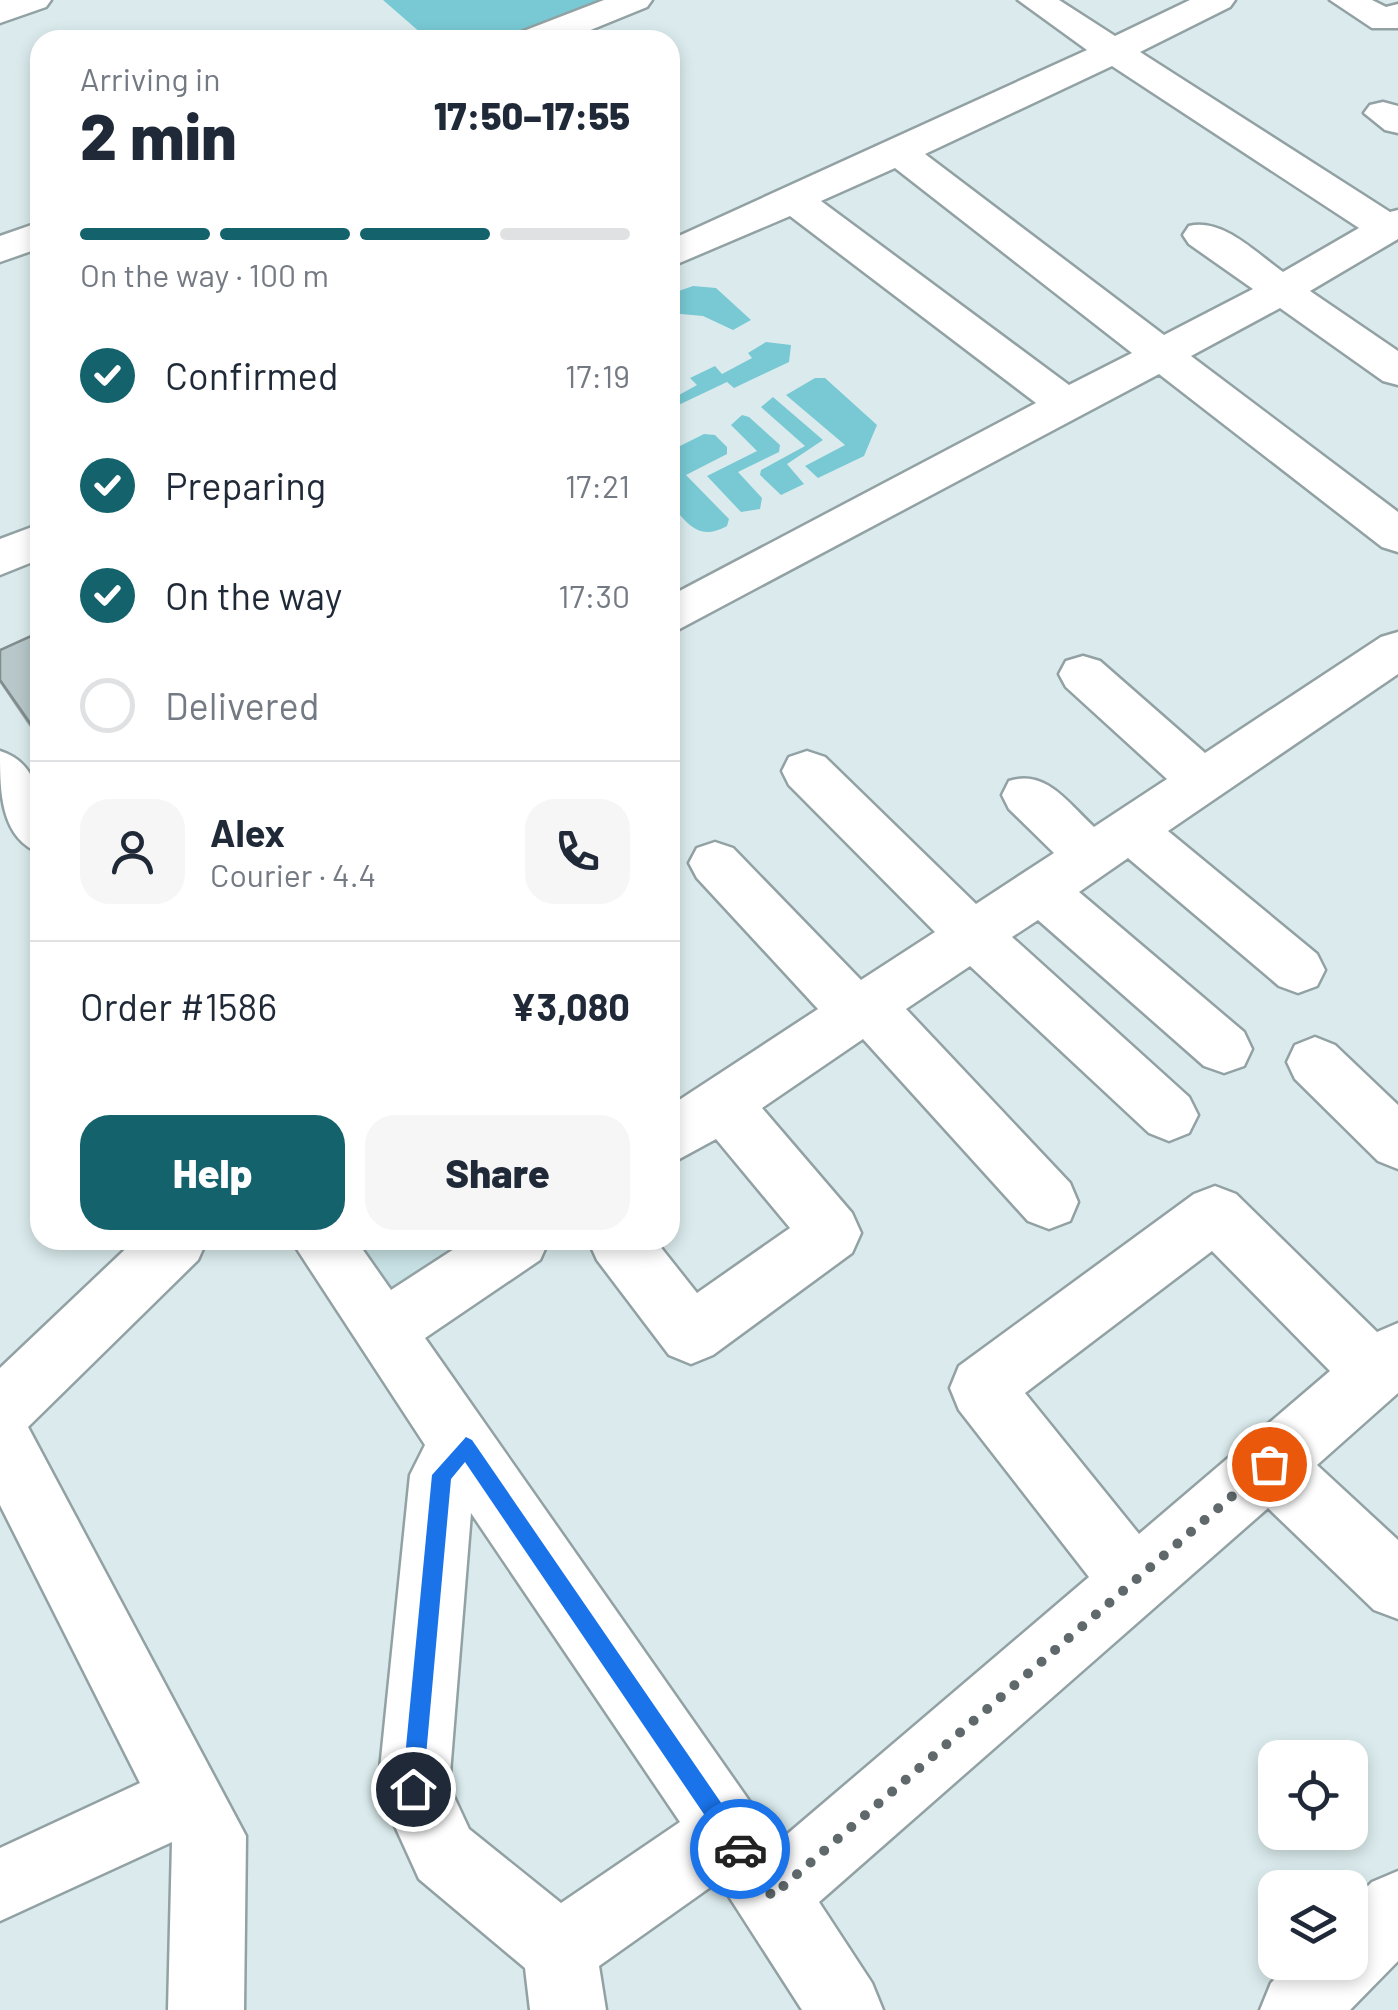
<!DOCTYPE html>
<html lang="en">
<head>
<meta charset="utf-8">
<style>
  :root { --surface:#fff; --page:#f6f6f7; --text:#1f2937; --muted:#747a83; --line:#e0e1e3; --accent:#14626c }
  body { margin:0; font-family:Barlow,sans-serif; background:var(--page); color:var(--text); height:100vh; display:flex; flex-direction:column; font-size:38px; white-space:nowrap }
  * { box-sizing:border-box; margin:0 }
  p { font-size:32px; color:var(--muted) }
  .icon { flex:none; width:55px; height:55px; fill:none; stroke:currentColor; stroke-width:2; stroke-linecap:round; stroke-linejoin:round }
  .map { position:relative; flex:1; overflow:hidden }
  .details { position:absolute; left:30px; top:30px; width:650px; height:1220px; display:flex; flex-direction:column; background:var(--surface); border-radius:30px; box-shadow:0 5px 15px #0003 }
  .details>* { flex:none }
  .buttons { position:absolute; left:1258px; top:1740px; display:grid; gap:20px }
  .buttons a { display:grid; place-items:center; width:110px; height:110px; border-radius:20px; background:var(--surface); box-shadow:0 5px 15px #0003; font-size:50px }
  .pin { position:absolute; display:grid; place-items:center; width:85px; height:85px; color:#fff; margin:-42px; border:5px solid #fff; border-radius:50%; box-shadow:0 2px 10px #0007 }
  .courier { position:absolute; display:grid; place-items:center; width:100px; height:100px; margin:-50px; border:8px solid #1a73e8; border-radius:50%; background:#fff; color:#222; box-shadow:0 2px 12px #0007 }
  .overview em { font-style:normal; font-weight:800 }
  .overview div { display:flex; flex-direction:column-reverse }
  .overview { display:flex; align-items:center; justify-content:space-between; height:170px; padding:0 50px }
  h1 { font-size:65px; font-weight:800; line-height:75px }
  .bar { display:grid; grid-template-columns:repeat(4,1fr); gap:15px 10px; align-content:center; height:120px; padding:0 50px }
  .bar i { height:12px; border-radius:8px; background:var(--line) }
  .bar .on { background:var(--accent) }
  .bar p { grid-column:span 4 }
  .line { display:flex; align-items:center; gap:25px; padding:0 50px; border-top:2px solid var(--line) }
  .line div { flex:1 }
  .round { display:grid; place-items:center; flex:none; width:105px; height:105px; border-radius:30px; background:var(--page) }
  ol { padding:0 50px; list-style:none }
  li { display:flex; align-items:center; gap:30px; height:110px }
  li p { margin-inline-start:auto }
  li .icon { padding:10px; border-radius:50%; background:var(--accent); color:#fff; stroke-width:4 }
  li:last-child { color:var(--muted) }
  li i { width:55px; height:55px; border:5px solid var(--line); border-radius:50% }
  .action { display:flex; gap:20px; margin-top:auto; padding:20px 50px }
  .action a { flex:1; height:115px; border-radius:30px; background:var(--accent); color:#fff; font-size:40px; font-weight:800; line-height:115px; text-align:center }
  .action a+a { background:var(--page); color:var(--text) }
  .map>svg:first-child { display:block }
</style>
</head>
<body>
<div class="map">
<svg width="1398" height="2010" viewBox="0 0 1398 2010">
  <rect width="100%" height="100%" fill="#dbebed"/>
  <!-- built -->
  <path fill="#c7e1e4" d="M344,1240H495L384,1298Z"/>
  <!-- green -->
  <path fill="#78c9d4" d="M383,0H634L534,40H429Z
    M693,286L716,288L751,320L733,330L703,316L670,313V294Z
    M766,342L791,345L789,362L734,388L727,382L670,409V400L697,385L690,378L715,366L722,374L752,358L748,353Z
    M815,378H825L877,425L864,456L818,478L805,466L845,445L786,395Z
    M773,397L823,440L787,464L804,484L781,495L760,475L761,470L805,446L761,407Z
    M742,415L749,417L780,445L779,452L738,472L762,498L760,509L741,512L707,476L757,451L731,425Z
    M704,434L715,435L727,447V454L686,475L729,519L727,526C699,541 690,526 670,504V451Z"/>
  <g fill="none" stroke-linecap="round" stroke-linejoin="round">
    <!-- minor casing -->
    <g stroke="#92a1a3" stroke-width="5">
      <path id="minor" d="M0,0H51L46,7L0,23Z
        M604,0H652L647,7L566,40H516L521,32Z
        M1018,0H1059L1115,36L1190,0H1235L1230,7L1140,52L1390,212L1398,210V239L1310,291L1398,351V385L1383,381L1280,308L1191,356L1398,512V552L1382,547L1159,374L670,634V596L1036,403L790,216L670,267V240L1087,50ZM1112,66L1359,228L1283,272C1256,253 1223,218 1189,226L1183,235L1189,244L1253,289L1164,335L925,154ZM895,168L1132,353L1069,385L821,201Z
        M1330,0H1372L1386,7L1398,4V28H1372Z
        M1383,102L1398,106V133L1385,130L1364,113L1370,105Z
        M40,222V248L0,262V236Z
        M40,524V559L0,575V539Z
        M1398,632V674L1168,831L1317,954L1325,970L1317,986L1298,993L1279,986L1128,858L1079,892L1244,1032L1252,1049L1244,1066L1224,1073L1204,1066L1038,920L1012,937L1189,1097L1198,1115L1189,1133L1169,1141L1149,1133L970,966L906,1009L1070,1183L1078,1202L1070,1221L1049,1229L1028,1221L863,1039L762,1108L852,1213L861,1233L852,1253L713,1355L691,1364L669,1355L597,1260L588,1240H655L697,1293L790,1228L716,1139L670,1164V1106L818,1009L697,878L689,863L697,848L715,842L733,848L861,980L935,932L789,785L782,771L789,757L807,751L825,757L976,904L1054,853L1009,809L1002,795L1009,781C1046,769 1068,803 1094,827L1167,779L1066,687L1059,674L1066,661L1083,656L1100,661L1205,753L1381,637Z
        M0,751C46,766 40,813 40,853C0,838 0,791 0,751Z
        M1315,1037L1335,1045L1398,1105V1169L1378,1161L1295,1079L1287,1062L1295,1045Z
        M1215,1186L1236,1194L1377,1332L1398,1323V1393L1317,1465L1398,1540V1619L1374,1610L1268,1508L819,1902L872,1983L883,2010H802L719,1881L599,1966L606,2010H530L525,1968L419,1879L378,1789L410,1475L425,1445L291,1240H356L391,1290L468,1240H549L540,1260L425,1338L778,1842L1089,1577L959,1410L950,1388L959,1366L1194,1194ZM1212,1251L1330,1371L1139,1534L1025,1393ZM471,1513L680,1822L561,1903L469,1829L449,1786Z
        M135,1240H207L198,1260L28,1427L246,1836L244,2010H168L172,1842L0,1921V1848L140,1783L0,1505V1368Z
        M1398,1871V1961L1350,2010H1260L1271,1983L1292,1962H1350V1904L1372,1882Z"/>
    </g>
    <!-- minor -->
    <use href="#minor" fill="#fff" fill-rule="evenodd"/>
  </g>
  <!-- wall -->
  <path fill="#9eacae" d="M40,632V742L0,683V650Z"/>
  <!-- building -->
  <path fill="#b8c8ca" stroke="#818c8d" stroke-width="2.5" d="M40,632V736H39L0,680V650Z"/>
  <!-- route -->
  <path fill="#1a73e8" d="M466,1437L472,1440L748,1842V1857H733L465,1462L451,1479L423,1789L420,1796H405L402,1789L432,1475Z"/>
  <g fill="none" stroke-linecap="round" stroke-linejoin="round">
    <!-- done -->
    <path stroke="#5f686a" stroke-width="10" stroke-dasharray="0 18" d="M740,1849L772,1896L1269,1464"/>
  </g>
</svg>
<div class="buttons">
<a><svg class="icon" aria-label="locate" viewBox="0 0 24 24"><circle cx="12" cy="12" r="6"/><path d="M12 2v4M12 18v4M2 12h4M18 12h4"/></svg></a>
<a><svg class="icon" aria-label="layers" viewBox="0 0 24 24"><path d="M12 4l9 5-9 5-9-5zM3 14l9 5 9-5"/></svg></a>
</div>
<div class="pin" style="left:1269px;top:1464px;background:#ea580c"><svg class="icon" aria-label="bag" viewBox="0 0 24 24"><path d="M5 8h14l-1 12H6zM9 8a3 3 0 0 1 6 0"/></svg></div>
<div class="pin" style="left:413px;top:1789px;background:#1f2937"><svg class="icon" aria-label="home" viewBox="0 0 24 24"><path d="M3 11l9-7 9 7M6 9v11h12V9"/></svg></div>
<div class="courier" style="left:740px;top:1849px"><svg class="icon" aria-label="car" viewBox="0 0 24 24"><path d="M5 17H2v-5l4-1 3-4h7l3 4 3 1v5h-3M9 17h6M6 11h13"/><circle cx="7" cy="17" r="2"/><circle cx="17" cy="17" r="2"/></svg></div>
<section class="details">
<div class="overview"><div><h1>2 min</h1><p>Arriving in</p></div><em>17:50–17:55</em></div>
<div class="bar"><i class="on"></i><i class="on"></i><i class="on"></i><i></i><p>On the way · 100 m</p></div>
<ol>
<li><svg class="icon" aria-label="check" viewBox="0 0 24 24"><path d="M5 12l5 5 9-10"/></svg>Confirmed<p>17:19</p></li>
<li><svg class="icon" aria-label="check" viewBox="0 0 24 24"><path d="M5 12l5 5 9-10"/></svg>Preparing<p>17:21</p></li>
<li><svg class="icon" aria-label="check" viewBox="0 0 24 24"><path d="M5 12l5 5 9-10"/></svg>On the way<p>17:30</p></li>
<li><i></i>Delivered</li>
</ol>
<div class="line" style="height:180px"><a class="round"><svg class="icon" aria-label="person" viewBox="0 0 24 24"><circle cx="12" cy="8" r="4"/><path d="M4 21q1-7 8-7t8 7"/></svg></a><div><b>Alex</b><p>Courier · 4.4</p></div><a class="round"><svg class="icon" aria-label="phone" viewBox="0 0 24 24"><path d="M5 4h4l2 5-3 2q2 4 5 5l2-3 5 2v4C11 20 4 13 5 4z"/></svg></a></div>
<div class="line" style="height:130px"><div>Order #1586</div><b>¥3,080</b></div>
<div class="action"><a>Help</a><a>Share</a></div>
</section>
</div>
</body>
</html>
